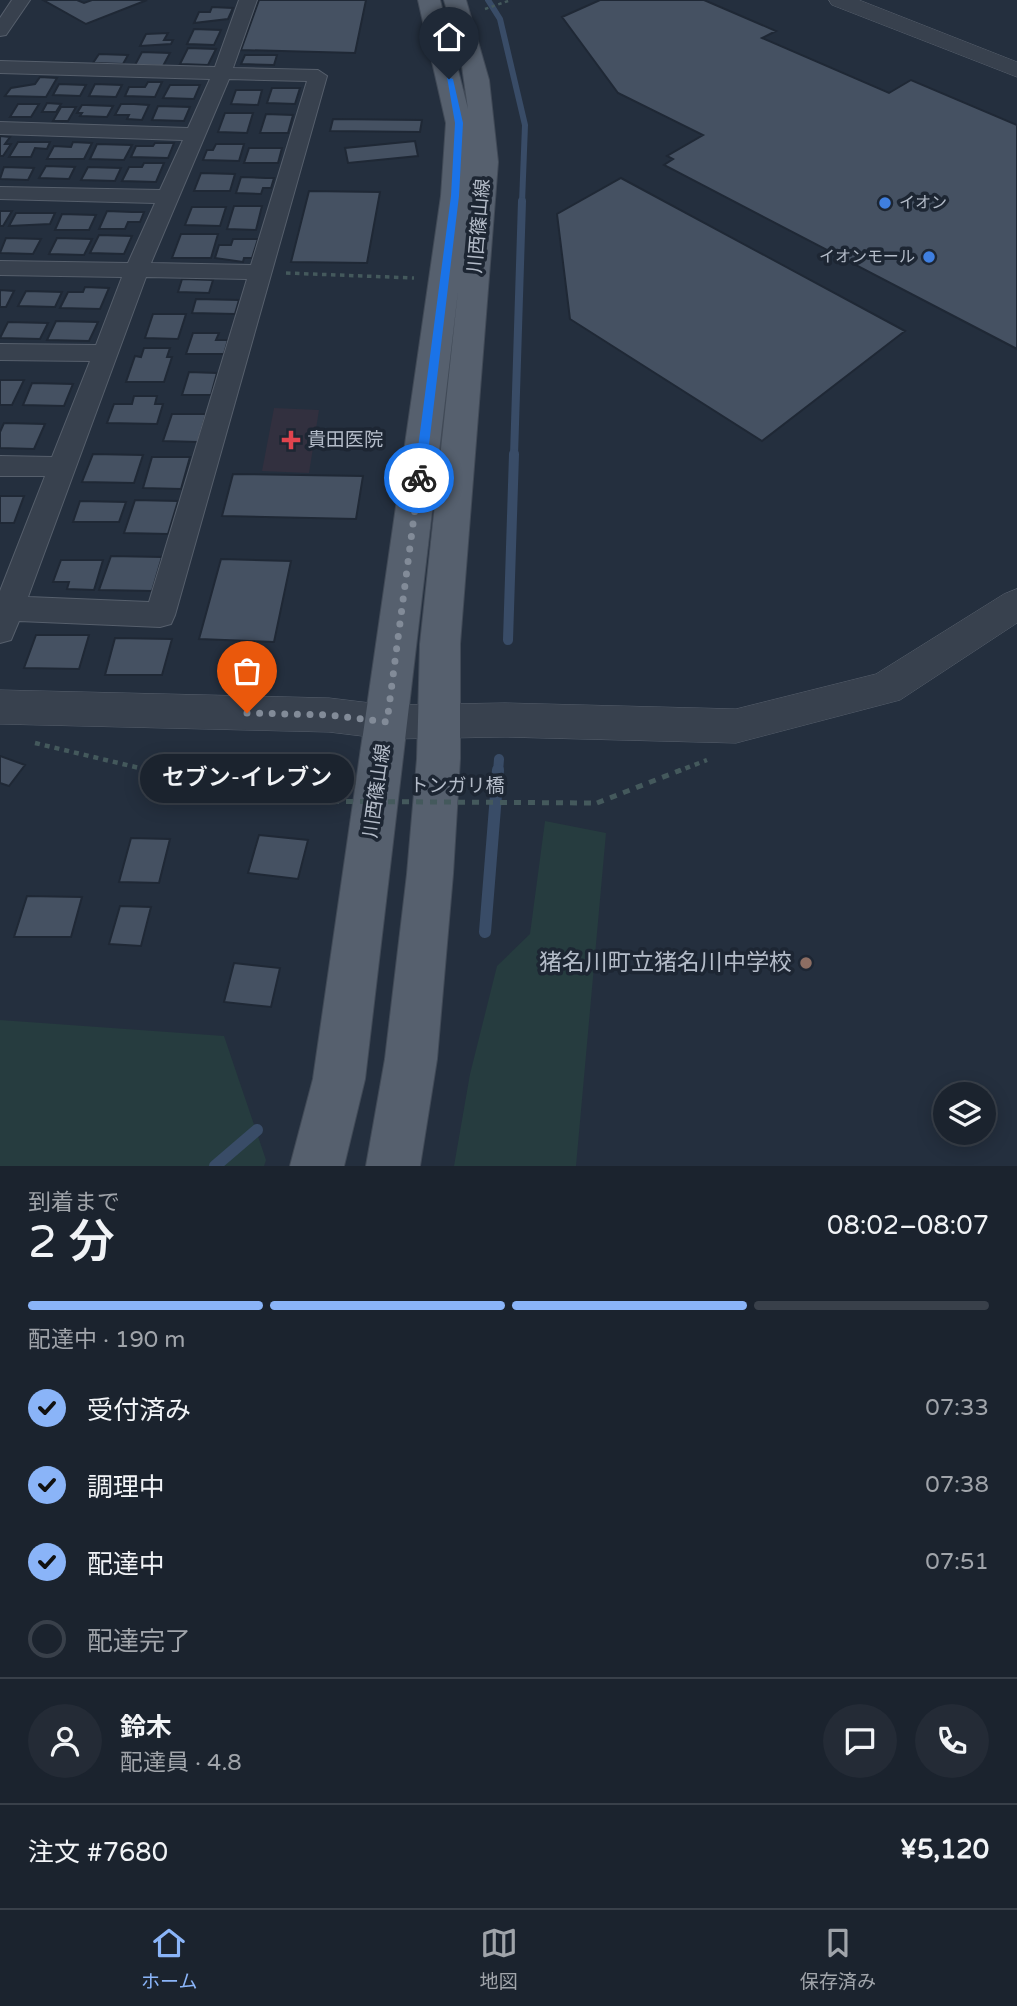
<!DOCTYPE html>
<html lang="ja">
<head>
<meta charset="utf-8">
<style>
  :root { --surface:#1b232e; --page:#242b36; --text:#f1f3f6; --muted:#a0a4aa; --line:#39404a; --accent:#8ab4f8 }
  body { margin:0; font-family:"Varela Round","Noto Sans JP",sans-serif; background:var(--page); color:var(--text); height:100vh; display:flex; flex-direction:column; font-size:26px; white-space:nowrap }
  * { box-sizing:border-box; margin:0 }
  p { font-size:23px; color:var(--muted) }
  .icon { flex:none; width:38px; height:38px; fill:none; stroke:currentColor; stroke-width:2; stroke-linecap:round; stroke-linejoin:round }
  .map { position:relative; height:1166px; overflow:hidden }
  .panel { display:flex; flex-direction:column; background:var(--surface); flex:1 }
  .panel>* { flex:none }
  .fabs { position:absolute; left:933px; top:1082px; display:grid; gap:14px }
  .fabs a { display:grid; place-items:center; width:63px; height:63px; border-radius:50%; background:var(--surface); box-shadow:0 4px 18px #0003,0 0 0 2px var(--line); font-size:35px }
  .pin { position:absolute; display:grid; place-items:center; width:60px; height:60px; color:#fff; margin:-72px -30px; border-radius:50% 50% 50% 0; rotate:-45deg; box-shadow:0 0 7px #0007 }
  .pin .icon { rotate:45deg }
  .courier { position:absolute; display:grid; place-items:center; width:70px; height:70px; margin:-35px; border:5px solid #1a73e8; border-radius:50%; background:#fff; color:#222; box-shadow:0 2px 9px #0007 }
  .bubble { position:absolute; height:49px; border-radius:24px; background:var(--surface); box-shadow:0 4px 18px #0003,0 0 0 2px var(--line); font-size:23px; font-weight:600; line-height:49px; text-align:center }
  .overview em { font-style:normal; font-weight:600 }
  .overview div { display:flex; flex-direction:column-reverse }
  .overview { display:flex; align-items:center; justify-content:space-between; height:119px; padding:0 28px }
  h1 { font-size:46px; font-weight:600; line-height:52px }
  .bar { display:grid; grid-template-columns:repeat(4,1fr); gap:10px 7px; align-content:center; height:84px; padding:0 28px }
  .bar i { height:9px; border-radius:5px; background:var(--line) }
  .bar .active { background:var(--accent) }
  .bar p { grid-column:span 4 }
  .line { display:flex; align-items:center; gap:18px; padding:0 28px; border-top:2px solid var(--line) }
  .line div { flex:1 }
  .round { display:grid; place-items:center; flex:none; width:74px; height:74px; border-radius:37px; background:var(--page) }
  ol { padding:0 28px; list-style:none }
  li { display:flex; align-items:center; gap:21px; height:77px }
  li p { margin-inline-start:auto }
  li .icon { padding:7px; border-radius:50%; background:var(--accent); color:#111; stroke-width:4 }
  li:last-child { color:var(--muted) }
  li i { width:38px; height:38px; border:4px solid var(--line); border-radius:50% }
  .tab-bar { display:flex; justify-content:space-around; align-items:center; height:98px; border-top:2px solid var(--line); background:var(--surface); font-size:19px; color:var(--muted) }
  .tab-bar a { display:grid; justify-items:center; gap:4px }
  .tab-bar .active { color:var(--accent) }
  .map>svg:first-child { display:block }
</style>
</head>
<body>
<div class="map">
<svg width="1017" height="1166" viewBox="0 0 1017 1166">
  <rect width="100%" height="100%" fill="#242f3e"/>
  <!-- medical -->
  <path fill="#32303f" d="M274,408L319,410L309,473L262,471Z"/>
  <!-- green -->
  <path fill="#263c3f" d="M545,821L606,833L576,1166H454L470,1074L497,966L530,934Z
    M0,1020L224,1036L266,1160L264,1166H0Z"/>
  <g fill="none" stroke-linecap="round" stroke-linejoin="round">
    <!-- stream-far3 -->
    <path stroke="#394c67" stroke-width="6" d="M488,0L500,19L525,125L522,203"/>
    <!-- stream-far2 -->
    <path stroke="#394c67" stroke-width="8" d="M514,456L522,201"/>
    <!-- stream-far1 -->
    <path stroke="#394c67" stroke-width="10" d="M508,640L514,454
      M498,772L499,759"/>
    <!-- stream -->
    <path stroke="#394c67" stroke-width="12" d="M485,932L498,770
      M215,1166L257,1130"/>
  </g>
  <!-- building -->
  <path fill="#455162" stroke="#1f2835" stroke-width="2" d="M43,0H77L84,3L92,0H147L86,24Z
    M259,0H366L355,53L241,50Z
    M600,0H704L776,31L762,38L889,93L911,80L1017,125V349L664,165L673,159L667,156L703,135L618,93L562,17Z
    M212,7L233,8L228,19L194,23L199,12H210Z
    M194,29L221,30L214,45L187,44Z
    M168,33L164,40H173L171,44L140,46L146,34Z
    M188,48L216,49L208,65L180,64Z
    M142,52L170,53L163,66L135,65Z
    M99,54L128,55L123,64L93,63Z
    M245,55H277L274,65L241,64Z
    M40,77L57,78L46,97L5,96L11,88L35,84Z
    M148,82H162L155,97L125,96L129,87H145Z
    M59,84L86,85L80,96L53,95Z
    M95,84L122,85L116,97L89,96Z
    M170,85H200L194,99L163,98Z
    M272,88H300L295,104L267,103Z
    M236,90H262L258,105L231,104Z
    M47,103L61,104L56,112H42Z
    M18,104H39L31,117H10Z
    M121,104H134L149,105L142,120L127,119L129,115H115Z
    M82,105H86L113,106L107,117L80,116L82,113H77Z
    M158,106L190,107L184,121L152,120Z
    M61,107H76L68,121H53Z
    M225,113H253L247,133L218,132Z
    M266,114L293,115L288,133H260Z
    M333,119L422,120L420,132L330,131Z
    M0,136L10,137L5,144H11L3,156H0Z
    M415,141L418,156L348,163L345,148Z
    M18,142H50L47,149L35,148L31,157H9Z
    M73,142L92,143L84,159H47L54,146L71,147Z
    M155,143H174L168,158L131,157L136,146H153Z
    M97,144L132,145L124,160L90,159Z
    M216,144H244L239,161L203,160L207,150H213Z
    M249,148H282L278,163H244Z
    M144,163H164L156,182L122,181L129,167H142Z
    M46,166L75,167L69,179L39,178Z
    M4,167L34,168L28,180L0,179Z
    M88,167L121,168L115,181L81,180Z
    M201,173L235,174L230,191H194Z
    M241,177L266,178H274L271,188H263L261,194L236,193Z
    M621,178L905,331L762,441L570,319L557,214Z
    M309,191L380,192L367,263L291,262Z
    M234,206H262L256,230L227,229Z
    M192,207H226L220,226L185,225Z
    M0,211H12L3,226H0Z
    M107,211L132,212H144L140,222H128L125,229H99Z
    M16,213H55L50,224L9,226Z
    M62,214L96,215L89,230H55Z
    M181,234H218L211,258H172Z
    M99,235L132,236L124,254L90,253Z
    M6,238L41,239L33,254L0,253Z
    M57,238L92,239L84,255L49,254Z
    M233,239H258L252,258H244L243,262L215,258L219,245H231Z
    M182,279L213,280L209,293L178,292Z
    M85,287L109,288L100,309L60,308L68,292H83Z
    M0,290L14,291L6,307H0Z
    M26,291L62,292L55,307L18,306Z
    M196,299L239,300L235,314L192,313Z
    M153,314H186L178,339L145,338Z
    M56,321L98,322L89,341L47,340Z
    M8,322L48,323L40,339L0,338Z
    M193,333H219L216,340H228L224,354H186Z
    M144,348H170L167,357H172L164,382H126L135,356L141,357Z
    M189,372L217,373L211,395H182Z
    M0,380H24L12,405H0Z
    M32,383L73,384L64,406L23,405Z
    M134,396H157L155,404H163L157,424L107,423L114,404H132Z
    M172,414H206L198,442L163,441Z
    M4,423L45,424L34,449L0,448V432Z
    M93,454L143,455L134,483L82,482Z
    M152,457H190L181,489L143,488Z
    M233,474L363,476L356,519L222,516Z
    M0,496H24L14,523H0Z
    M135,500L178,501L168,534L124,533Z
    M80,501L126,502L119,522H73Z
    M111,556L162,557L152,591L99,590Z
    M221,559L291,561L274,642L199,639Z
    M61,560H103L94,590L67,589L69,582H53Z
    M36,635H89L79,669L24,668Z
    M115,638L172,639L162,675H105Z
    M0,756L25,765L9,786L0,783Z
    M259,835L308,840L298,879L248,873Z
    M131,838L170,839L159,883L119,882Z
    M27,896L82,897L71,937H14Z
    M120,906L151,907L141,946L109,944Z
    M234,963L280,968L271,1007L224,1002Z"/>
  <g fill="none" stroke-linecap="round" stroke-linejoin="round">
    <!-- minor casing -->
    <g stroke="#565f6c" stroke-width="2">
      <path id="minor" d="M12,0H30L6,35L0,36V18Z
        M239,0H257L233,68L318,70L327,76L175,615L171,624L160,627L19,621L11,640L0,643V591L45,476H0V456L52,457L90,361L0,360V344L96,345L122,277L0,275V261L128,263L155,203L0,199V187L160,190L183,140L0,134V122L188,128L210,79L0,73V61L215,67ZM229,79L307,81L251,265L151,263ZM146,277L247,279L149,602L28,597Z"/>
    </g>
    <!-- tertiary casing -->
    <g stroke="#565f6c" stroke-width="1">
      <path id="tertiary" d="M829,0H859L1017,62V77L832,5Z
        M1017,589V623L900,700L736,743L505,737L387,739L329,732L0,724V690L329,698L387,705L505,703L736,709L876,674L1004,594Z"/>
    </g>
    <!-- primary casing -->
    <g stroke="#414a57" stroke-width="2">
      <path id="primary" d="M418,0H440L468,109L461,59L444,0H466L489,80L498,162L460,644V759L453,874L437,1059L420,1166H366L385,1059L407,874L417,759L420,644L458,291L365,1079L344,1166H290L313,1079L441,196L446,123Z"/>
    </g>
    <!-- path-far3 -->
    <path stroke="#44595c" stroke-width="2.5" stroke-dasharray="3.5 3.5" stroke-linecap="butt" d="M485,9L511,0"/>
    <!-- path-far2 -->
    <path stroke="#44595c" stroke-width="3.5" stroke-dasharray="4.5 4.5" stroke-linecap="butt" d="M286,273L414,278"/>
    <!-- path-far1 -->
    <path stroke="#44595c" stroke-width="4.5" stroke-dasharray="5 5" stroke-linecap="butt" d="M35,743L156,772
      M676,772L707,760"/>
    <!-- path -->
    <path stroke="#44595c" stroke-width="5" stroke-dasharray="7 7" stroke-linecap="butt" d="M148,770L276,801
      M597,803L681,770"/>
    <!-- minor -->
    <use href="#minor" fill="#38414e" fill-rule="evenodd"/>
    <!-- tertiary -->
    <use href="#tertiary" fill="#38414e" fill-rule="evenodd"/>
    <!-- primary -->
    <use href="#primary" fill="#56606e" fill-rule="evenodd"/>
    <!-- path-bridge -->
    <path stroke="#44595c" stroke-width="5" stroke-dasharray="7 7" stroke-linecap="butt" d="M276,801L597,803"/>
  </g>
  <!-- route -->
  <path fill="#1a73e8" d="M447,77L453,79L463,123L459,196L425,478L419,482L414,478L451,196L455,123Z"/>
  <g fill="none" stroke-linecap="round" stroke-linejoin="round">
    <!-- done -->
    <path stroke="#828b98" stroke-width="7" stroke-dasharray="0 12.6" d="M247,713L329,715L387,722L419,478"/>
  </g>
  <!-- markers -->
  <g fill="#3f7fe0" stroke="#1d2633" stroke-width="2.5">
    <circle cx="885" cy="203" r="7"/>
    <circle cx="929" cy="257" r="7"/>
  </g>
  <path fill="#e0444e" stroke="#1d2633" stroke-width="2.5" d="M287.5 429.5h7v7h7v7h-7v7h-7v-7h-7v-7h7z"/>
  <circle fill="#8d6e63" stroke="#1d2633" stroke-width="2.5" cx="806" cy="963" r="7"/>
  <g text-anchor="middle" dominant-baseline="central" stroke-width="7" stroke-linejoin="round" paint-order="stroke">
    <!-- far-poi labels -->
    <g font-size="16" fill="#b4bcc9" stroke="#1d2633" text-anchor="start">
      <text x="899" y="203">イオン</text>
      <text x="915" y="257" text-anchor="end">イオンモール</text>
    </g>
    <!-- street labels -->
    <g font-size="19" fill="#b4bcc9" stroke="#1d2633">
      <text transform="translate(479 226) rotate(-85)">川西篠山線</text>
      <text x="457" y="786">トンガリ橋</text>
      <text transform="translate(377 791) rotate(-82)">川西篠山線</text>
    </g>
    <!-- poi labels -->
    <g font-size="19" fill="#b4bcc9" stroke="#1d2633" text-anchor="start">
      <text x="307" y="440">貴田医院</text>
    </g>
    <!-- near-poi labels -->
    <g font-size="23" fill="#b4bcc9" stroke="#1d2633" text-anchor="end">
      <text x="792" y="963">猪名川町立猪名川中学校</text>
    </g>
  </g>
</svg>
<div class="fabs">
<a><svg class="icon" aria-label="layers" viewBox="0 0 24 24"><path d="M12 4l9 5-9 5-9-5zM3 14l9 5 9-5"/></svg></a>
</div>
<div class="pin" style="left:247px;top:713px;background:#ea580c"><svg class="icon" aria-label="bag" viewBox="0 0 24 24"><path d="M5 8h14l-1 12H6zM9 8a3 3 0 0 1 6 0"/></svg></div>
<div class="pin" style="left:449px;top:79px;background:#1f2937"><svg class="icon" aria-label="home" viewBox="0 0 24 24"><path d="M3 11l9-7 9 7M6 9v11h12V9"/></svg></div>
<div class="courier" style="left:419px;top:478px"><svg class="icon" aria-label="bike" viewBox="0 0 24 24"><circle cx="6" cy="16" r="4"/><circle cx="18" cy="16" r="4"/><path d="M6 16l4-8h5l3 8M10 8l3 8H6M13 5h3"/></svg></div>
<div class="bubble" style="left:140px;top:754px;width:214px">セブン-イレブン</div>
</div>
<section class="panel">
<div class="overview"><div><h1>2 分</h1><p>到着まで</p></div><em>08:02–08:07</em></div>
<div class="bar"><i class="active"></i><i class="active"></i><i class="active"></i><i></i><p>配達中 · 190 m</p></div>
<ol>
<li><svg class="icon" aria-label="check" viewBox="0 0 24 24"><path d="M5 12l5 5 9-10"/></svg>受付済み<p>07:33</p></li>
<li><svg class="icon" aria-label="check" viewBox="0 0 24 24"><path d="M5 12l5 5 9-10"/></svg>調理中<p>07:38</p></li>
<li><svg class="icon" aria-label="check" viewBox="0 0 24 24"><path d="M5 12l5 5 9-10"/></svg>配達中<p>07:51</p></li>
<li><i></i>配達完了</li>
</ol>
<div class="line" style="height:126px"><a class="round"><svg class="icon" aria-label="person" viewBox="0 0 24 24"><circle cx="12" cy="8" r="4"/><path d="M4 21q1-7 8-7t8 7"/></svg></a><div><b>鈴木</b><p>配達員 · 4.8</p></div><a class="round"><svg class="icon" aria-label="chat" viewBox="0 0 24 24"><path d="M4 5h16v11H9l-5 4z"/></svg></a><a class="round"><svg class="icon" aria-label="phone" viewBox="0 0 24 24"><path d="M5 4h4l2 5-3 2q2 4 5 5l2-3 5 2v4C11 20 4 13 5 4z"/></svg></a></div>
<div class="line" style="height:91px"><div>注文 #7680</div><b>¥5,120</b></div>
</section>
<nav class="tab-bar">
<a class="active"><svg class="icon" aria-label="home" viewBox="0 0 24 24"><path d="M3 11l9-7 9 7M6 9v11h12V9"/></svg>ホーム</a>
<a><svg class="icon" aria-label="map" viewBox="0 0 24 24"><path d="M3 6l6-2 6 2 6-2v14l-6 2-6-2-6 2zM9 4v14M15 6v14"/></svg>地図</a>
<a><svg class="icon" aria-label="saved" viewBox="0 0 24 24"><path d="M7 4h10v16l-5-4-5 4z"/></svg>保存済み</a>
</nav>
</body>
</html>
